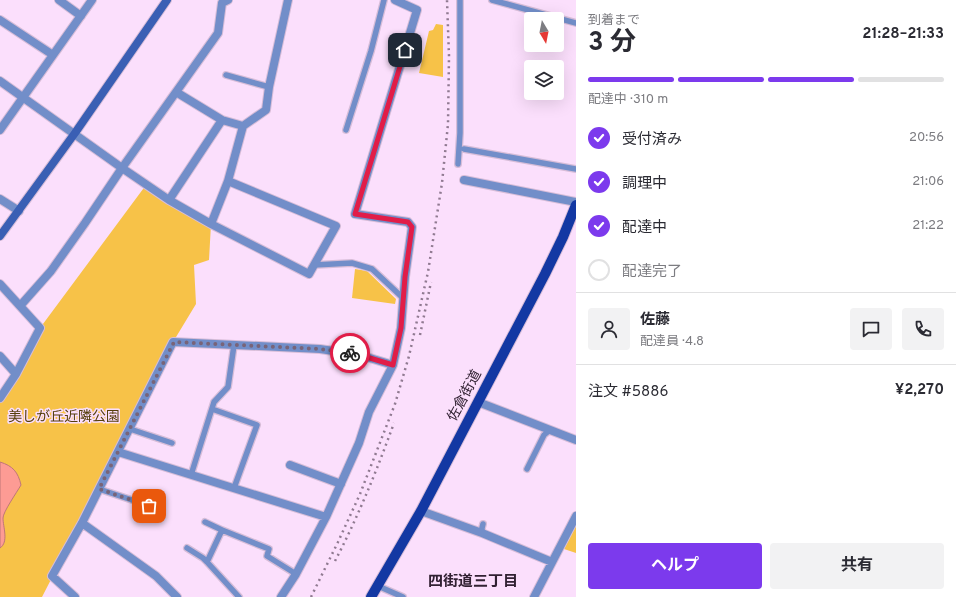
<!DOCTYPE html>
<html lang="ja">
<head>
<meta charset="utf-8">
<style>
  :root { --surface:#fff; --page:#f2f2f3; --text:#2b2b33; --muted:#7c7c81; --line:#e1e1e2; --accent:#7c3aed }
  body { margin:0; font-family:Overpass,"Noto Sans JP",sans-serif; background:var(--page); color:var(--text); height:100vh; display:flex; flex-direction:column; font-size:15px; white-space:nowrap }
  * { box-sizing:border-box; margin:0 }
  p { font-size:13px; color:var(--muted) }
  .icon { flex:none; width:22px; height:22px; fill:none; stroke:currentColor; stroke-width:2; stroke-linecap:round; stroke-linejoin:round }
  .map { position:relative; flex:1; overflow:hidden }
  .panel { display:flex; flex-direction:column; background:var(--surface); width:380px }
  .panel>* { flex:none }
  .needle { width:26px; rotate:170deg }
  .controls { position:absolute; left:524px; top:12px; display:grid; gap:8px }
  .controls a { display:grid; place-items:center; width:40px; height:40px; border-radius:4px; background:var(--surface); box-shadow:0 4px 16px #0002; font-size:20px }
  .pin { position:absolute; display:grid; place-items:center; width:34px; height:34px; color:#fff; margin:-17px; border-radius:8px; box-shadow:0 2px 6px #0006 }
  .courier { position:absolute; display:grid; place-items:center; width:40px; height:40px; margin:-20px; border:3px solid #e11d48; border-radius:50%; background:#fff; color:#222; box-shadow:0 1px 5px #0007 }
  .overview em { font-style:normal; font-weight:700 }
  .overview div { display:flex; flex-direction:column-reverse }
  .overview { display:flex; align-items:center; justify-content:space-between; height:68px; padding:0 12px }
  h1 { font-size:26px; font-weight:700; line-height:30px }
  .bar { display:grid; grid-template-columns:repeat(4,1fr); gap:6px 4px; align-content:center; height:48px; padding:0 12px }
  .bar i { height:5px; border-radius:3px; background:var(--line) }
  .bar .on { background:var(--accent) }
  .bar p { grid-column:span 4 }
  .line { display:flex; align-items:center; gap:10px; padding:0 12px; border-top:1px solid var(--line) }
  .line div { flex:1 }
  .round { display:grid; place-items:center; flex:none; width:42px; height:42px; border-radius:4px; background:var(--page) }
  ol { padding:0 12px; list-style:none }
  li { display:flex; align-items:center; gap:12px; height:44px }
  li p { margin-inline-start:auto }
  li .icon { padding:4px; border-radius:50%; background:var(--accent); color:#fff; stroke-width:4 }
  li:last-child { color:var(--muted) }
  li i { width:22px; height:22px; border:2px solid var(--line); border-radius:50% }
  .primary-button { display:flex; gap:8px; margin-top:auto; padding:8px 12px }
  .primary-button a { flex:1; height:46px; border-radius:4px; background:var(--accent); color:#fff; font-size:16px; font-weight:700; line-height:46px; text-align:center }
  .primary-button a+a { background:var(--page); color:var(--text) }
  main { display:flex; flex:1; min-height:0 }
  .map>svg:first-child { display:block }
</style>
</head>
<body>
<main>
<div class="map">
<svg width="576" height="597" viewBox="0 0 576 597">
  <rect width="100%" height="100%" fill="#fbdffc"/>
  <!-- green -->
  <path fill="#f7c248" d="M436,24L443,25V77L419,73L429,31L433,30Z
    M146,185L211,224L209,260L194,265L196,304L173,342L42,597H0V398L40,328Z
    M355,269L367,271L396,299L395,304L352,298Z
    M576,526V553L564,549Z"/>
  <!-- water -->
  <path fill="#fd9b94" stroke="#c07677" d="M0,462C13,466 18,472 21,485C17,492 3,512 3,518C3,527 9,542 0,548Z"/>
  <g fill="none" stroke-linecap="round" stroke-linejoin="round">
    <!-- lane casing -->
    <g stroke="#d7bdd8" stroke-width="8">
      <path id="lane" d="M492,0L576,23
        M226,75L269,87
        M346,130L371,51L384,0
        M464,149L576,169
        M458,164L460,133V0
        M314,265L352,263L372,269L403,298
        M212,409L257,425L234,488
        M130,429L172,443
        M527,469L544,435L550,430
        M191,475L214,402L228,387L234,345
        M99,489L162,510
        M205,522L222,530
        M482,533V528L483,524
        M187,548L203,558L207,562
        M378,586L403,597
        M239,597L207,562L222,530L269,549L267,556L296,574"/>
    </g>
    <!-- street casing -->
    <g stroke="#d7bdd8" stroke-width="10">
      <path id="street" d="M59,0L81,16
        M0,20L53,55
        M0,81L122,168L169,200L211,224L309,274L336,226L228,181
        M176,92L222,120L243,126L228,181L211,224
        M243,126L266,110L269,87L288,0
        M0,130L92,0
        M464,180L576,202
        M0,199L19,211
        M169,200L222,120
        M0,284L40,328L16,374L0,398
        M20,306L51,271L85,223L122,168L218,33L222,3L228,0
        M0,356L16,374
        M478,402L576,440
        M118,452L326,517
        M290,465L341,484
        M421,511L482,533L552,562
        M82,523L156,576L177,597
        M75,597L52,576L82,523L173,342L320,349L360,355L393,365
        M281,597L296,574L326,517L359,443L369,412L393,365L401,328L405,277L412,227L408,222L355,214L417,10L395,0
        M534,597L576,516"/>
    </g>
    <!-- secondary casing -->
    <g stroke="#d7bdd8" stroke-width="10">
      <path id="secondary" d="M0,236L75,133L167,0"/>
    </g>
    <!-- primary casing -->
    <g stroke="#d7bdd8" stroke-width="12">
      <path id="primary" d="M371,597L421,511L545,274L563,237L576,205"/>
    </g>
    <!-- lane -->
    <use href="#lane" stroke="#728ec9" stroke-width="5.5"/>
    <!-- street -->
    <use href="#street" stroke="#728ec9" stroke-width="8"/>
    <!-- secondary -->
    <use href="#secondary" stroke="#3a5fb4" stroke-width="8"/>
    <!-- primary -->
    <use href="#primary" stroke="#1338a3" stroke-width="10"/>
    <!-- rail -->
    <path stroke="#907a91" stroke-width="2.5" stroke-dasharray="2 4" stroke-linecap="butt" d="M420,335L431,282
      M335,561C358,517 377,470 394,423
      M311,597L338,542L360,494L395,404L409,356L428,272L442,183L448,124L449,56L447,0"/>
  </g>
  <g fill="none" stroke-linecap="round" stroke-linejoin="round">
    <!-- done -->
    <path stroke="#786479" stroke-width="4" stroke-dasharray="0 7.2" d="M149,506L99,489L174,342L320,349L350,353"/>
    <!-- route -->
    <path stroke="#e11d48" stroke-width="5" d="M350,353L360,355L393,365L401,328L405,277L412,227L408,222L355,214L405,50"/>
  </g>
  <g text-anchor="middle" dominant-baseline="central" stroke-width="3" stroke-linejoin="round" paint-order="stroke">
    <!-- street labels -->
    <g font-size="14" fill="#312132" stroke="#fbdffc">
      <text transform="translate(465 396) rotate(-62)">佐倉街道</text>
    </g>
    <!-- park labels -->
    <g font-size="14" fill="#553f0c" stroke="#fbdffc">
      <text x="64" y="417">美しが丘近隣公園</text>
    </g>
    <!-- neighbourhood labels -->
    <g font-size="15" font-weight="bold" fill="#312132" stroke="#fbdffc">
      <text x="473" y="582">四街道三丁目</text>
    </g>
  </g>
</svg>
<div class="controls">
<a><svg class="needle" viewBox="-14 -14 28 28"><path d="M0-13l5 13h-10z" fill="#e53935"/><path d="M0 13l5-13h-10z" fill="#7c7c81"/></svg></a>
<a><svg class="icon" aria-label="layers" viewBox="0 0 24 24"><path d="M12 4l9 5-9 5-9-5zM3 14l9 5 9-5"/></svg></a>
</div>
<div class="pin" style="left:149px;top:506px;background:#ea580c"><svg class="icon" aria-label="bag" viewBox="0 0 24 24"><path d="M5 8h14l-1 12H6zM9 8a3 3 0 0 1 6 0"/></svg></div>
<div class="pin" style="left:405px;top:50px;background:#1f2937"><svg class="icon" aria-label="home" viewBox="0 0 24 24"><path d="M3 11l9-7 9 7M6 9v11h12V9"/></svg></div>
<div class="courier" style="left:350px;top:353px"><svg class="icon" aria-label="bike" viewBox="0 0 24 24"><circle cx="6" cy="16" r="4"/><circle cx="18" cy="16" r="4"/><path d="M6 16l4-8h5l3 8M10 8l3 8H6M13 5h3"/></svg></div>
</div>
<section class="panel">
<div class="overview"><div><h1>3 分</h1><p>到着まで</p></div><em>21:28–21:33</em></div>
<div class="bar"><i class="on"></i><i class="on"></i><i class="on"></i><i></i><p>配達中 · 310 m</p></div>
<ol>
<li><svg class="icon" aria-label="check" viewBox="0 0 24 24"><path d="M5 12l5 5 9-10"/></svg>受付済み<p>20:56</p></li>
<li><svg class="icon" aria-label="check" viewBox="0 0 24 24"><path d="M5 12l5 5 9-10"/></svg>調理中<p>21:06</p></li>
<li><svg class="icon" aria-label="check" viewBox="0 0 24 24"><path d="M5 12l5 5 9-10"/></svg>配達中<p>21:22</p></li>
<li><i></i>配達完了</li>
</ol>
<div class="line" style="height:72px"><a class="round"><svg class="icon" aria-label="person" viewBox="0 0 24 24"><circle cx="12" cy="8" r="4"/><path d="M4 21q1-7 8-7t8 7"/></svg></a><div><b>佐藤</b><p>配達員 · 4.8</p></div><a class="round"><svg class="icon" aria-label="chat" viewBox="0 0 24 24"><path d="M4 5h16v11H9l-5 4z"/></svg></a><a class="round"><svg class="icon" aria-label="phone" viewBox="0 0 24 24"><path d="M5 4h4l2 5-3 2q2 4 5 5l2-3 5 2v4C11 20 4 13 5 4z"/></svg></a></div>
<div class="line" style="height:52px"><div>注文 #5886</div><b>¥2,270</b></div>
<div class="primary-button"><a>ヘルプ</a><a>共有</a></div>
</section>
</main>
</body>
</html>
